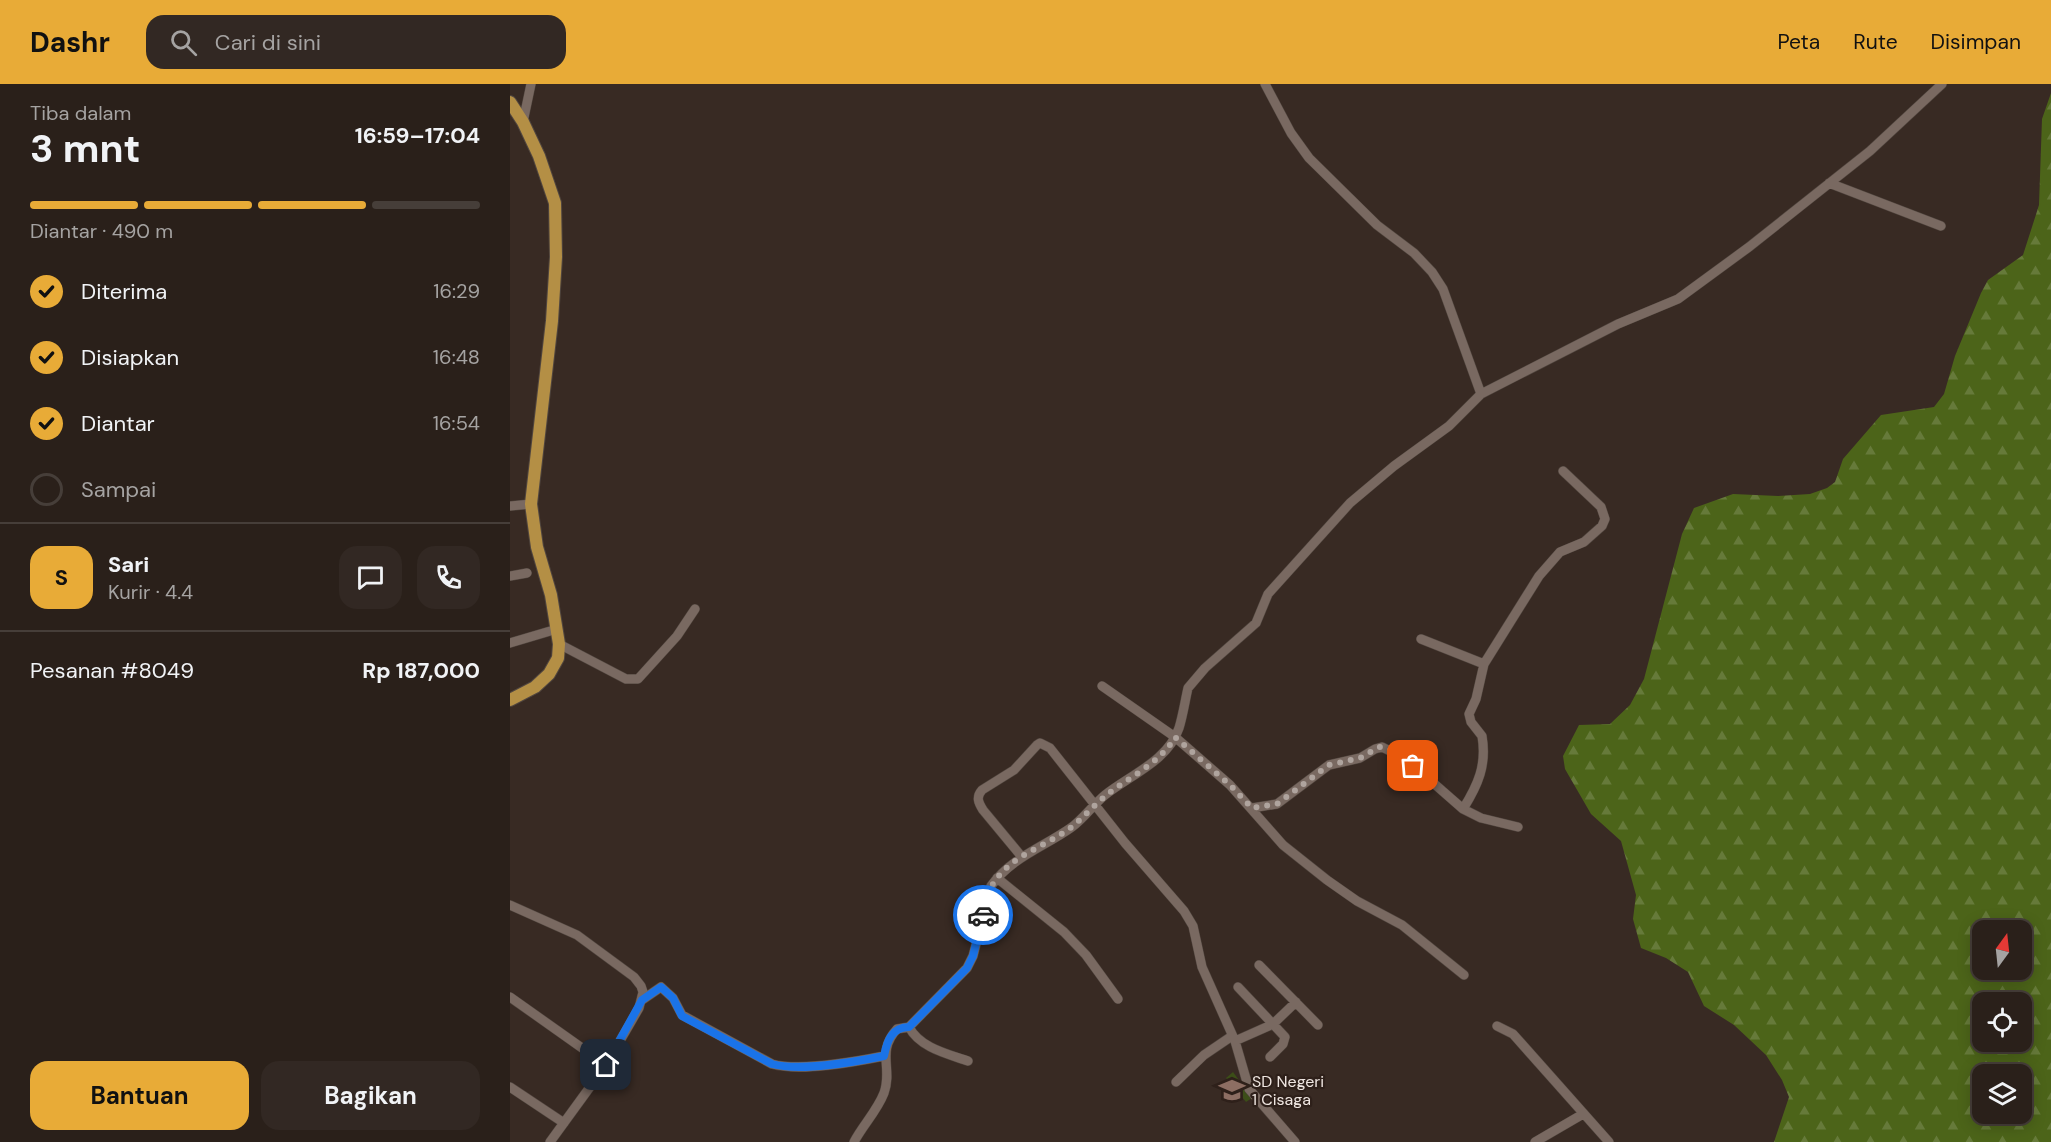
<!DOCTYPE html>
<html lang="id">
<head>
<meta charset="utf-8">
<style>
  :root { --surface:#2a201a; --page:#322823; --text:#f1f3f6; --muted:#a5a3a2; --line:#463e39; --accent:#e8ab37 }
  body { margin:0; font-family:"DM Sans",sans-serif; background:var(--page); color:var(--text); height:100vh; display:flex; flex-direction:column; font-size:22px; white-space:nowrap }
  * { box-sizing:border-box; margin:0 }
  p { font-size:20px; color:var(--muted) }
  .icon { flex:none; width:33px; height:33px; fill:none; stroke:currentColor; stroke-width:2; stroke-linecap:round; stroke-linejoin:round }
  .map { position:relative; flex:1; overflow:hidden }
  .drawer { display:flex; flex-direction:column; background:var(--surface); width:510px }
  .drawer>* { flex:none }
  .needle { width:39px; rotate:15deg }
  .tools { position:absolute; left:1462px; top:836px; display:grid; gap:12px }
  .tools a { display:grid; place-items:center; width:60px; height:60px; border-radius:12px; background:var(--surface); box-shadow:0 3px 15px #0003,0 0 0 2px var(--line); font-size:30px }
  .pin { position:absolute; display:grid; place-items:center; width:51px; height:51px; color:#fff; margin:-26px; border-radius:12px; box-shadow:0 3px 9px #0006 }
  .courier { position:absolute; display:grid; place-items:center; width:60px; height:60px; margin:-30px; border:4px solid #1a73e8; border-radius:50%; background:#fff; color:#222; box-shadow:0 2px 8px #0007 }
  .headline em { font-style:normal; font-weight:700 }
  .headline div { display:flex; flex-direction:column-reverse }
  .headline { display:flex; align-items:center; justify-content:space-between; height:102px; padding:0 30px }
  h1 { font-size:39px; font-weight:700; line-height:45px }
  .bar { display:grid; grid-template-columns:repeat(4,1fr); gap:9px 6px; align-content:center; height:72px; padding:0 30px }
  .bar i { height:8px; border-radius:4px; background:var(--line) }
  .bar .active { background:var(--accent) }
  .bar p { grid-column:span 4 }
  .line { display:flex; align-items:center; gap:15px; padding:0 30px; border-top:2px solid var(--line) }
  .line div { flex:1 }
  .round { display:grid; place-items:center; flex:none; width:63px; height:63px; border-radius:18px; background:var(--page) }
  ol { padding:0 30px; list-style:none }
  li { display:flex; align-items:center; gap:18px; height:66px }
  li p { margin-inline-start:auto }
  li .icon { padding:6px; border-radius:50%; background:var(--accent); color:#111; stroke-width:4 }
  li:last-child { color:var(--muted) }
  li i { width:33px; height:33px; border:3px solid var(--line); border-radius:50% }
  .primary-button { display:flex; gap:12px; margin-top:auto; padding:12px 30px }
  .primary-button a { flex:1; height:69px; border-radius:18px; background:var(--accent); color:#111; font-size:24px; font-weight:700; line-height:69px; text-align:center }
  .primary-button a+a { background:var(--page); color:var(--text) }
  header { display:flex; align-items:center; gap:36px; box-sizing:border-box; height:84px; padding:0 30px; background:var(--accent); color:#111 }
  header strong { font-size:28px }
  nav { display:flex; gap:33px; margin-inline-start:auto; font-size:21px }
  .search { width:420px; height:54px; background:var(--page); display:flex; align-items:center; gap:15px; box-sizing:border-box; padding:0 21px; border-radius:18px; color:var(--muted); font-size:22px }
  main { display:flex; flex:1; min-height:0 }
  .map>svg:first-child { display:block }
</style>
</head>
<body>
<header>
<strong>Dashr</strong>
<div class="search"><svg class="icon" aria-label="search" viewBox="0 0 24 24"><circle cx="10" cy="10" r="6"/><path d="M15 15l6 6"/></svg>Cari di sini</div>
<nav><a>Peta</a><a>Rute</a><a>Disimpan</a></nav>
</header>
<main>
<section class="drawer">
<div class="headline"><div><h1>3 mnt</h1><p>Tiba dalam</p></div><em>16:59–17:04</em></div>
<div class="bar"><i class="active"></i><i class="active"></i><i class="active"></i><i></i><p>Diantar · 490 m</p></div>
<ol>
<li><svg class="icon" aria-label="check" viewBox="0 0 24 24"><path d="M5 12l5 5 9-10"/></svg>Diterima<p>16:29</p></li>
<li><svg class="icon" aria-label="check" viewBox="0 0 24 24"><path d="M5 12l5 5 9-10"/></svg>Disiapkan<p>16:48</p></li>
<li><svg class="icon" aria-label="check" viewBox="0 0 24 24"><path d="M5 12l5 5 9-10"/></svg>Diantar<p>16:54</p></li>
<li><i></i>Sampai</li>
</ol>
<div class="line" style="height:108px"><b class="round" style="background:var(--accent);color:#111">S</b><div><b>Sari</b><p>Kurir · 4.4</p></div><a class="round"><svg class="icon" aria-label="chat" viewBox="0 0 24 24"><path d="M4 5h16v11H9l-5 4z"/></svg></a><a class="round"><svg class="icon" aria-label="phone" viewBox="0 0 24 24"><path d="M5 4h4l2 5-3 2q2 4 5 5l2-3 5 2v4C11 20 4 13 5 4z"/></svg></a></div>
<div class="line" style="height:78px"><div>Pesanan #8049</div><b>Rp 187,000</b></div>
<div class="primary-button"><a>Bantuan</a><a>Bagikan</a></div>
</section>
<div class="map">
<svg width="1541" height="1058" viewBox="0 0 1541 1058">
  <defs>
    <pattern id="forest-firs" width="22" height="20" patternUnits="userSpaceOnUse" patternTransform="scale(1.5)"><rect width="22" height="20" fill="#4c6419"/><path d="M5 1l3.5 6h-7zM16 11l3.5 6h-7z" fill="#667a3a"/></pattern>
  </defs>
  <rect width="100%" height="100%" fill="#382a23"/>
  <!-- grass -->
  <path fill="#3c4e18" d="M723,988L742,1014L736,1018L716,994Z"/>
  <!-- forest -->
  <path fill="url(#forest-firs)" fill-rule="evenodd" d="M1541,9V1058H1264L1279,1013L1272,996L1256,971L1224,941L1194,922L1178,888L1156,874L1131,864L1123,835L1126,811L1111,757L1081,730L1055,685L1053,672L1069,641L1100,640L1120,621L1134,595L1172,450L1184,424L1223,410L1268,412L1300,410L1317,404L1325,398L1333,375L1371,331L1424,323L1434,310L1445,272L1471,209L1478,196L1513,171L1529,121L1532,35ZM1473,846H1512V885H1473ZM1473,918H1512V957H1473ZM1473,990H1512V1029H1473Z"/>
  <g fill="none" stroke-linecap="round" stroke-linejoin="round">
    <!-- minor casing -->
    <g stroke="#51463f" stroke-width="10">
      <path id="minor" d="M755,0L781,49L799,74L867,141L904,169L922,188L933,205L971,310
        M13,38L21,0
        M1319,99L1431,142
        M0,422L21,420
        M0,492L17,489
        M911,555L974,580L966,615L959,630L961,638L972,652C977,681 968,701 953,725
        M0,559L47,545
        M49,560L116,595H128L167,552L185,525
        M974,580L1029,492L1050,468L1074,458L1092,442L1095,435L1091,423L1053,387
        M592,602L665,653L720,701L773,761L817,796L847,817L892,841L954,891
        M742,724L767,720L819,681L850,674L865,665L872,663L896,675L953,725L971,734L1008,743
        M512,773L473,726C468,718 466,713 472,706L504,686L527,661L530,659L540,664L615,759L674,827L683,842L692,883L725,957L739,1005L785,1058
        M487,794L554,848L576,871L608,915
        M0,821L67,851L124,893L131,902L133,908L129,924L96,981L40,1058
        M749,881L808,941
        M728,903L775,953L773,960L760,973
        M0,913L96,981
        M132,916L151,903L163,914L172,931L262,980C291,988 344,978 374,972
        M987,942L1003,950L1099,1058
        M399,943C410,964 438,970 458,977
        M725,957L763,940L786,918
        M666,998L694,971L722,952
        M0,1003L54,1039
        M344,1058C353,1041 367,1027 374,1009C383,984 366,968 387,945L399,943L457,884L463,872L481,802C502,773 534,763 562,743C574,734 583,721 595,711C620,691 658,677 669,644C673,631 675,617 678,604L695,584L746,539L758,510L840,419L884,382L939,342L971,310L1108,240L1168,215L1239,163L1360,67L1432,0
        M1025,1058L1073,1030"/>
    </g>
    <!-- major casing -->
    <g stroke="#51463f" stroke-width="14">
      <path id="major" d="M0,18L13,38L29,72L45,119L46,173L42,237L21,420L27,463L41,511L49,560L48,574L39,590L25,603L0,616"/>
    </g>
    <!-- minor -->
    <use href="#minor" stroke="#796961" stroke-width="9"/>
    <!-- major -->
    <use href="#major" stroke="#b48f45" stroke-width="12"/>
  </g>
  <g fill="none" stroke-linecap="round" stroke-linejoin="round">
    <!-- done -->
    <path stroke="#afa49e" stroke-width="6" stroke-dasharray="0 10.8" d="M473,831C476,821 477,809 483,800C501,770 539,762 564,741C578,729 590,715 606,704C626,690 653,675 665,653L720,701L742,724L767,720L819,681L850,674L869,663L876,664L891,672L903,682"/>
    <!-- route -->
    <path stroke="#1a73e8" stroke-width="8" d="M96,981L132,916L151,903L163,914L172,932L262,980C291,988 344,978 374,972C377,957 382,943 399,943L457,884L463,872L473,831"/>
  </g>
  <!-- icons -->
  <defs>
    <g id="school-bare" transform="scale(2.07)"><path d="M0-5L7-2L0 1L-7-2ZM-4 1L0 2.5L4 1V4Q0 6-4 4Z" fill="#8d6e63" stroke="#2e201a" stroke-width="2.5" paint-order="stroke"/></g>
  </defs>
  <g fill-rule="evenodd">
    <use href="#school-bare" x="722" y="1006"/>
  </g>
  <g text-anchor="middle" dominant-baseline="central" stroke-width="4.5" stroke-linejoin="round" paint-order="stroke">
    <!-- poi labels -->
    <g font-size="16" fill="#efe6e1" stroke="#2e201a" text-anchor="start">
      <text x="742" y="997">SD Negeri<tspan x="742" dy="18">1 Cisaga</tspan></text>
    </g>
  </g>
</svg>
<div class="tools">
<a><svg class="needle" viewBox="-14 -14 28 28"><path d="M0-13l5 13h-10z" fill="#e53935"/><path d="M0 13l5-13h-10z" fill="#a5a3a2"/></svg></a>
<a><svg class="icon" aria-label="locate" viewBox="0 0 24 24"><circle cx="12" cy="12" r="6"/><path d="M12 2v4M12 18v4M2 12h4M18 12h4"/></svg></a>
<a><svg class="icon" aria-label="layers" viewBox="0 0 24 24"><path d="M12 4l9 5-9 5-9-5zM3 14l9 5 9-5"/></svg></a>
</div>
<div class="pin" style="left:903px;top:682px;background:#ea580c"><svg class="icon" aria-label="bag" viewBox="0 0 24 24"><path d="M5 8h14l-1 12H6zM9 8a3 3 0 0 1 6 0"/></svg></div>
<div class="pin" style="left:96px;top:981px;background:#1f2937"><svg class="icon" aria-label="home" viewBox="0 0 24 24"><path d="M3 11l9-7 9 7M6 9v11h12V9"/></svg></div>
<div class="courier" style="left:473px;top:831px"><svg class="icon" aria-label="car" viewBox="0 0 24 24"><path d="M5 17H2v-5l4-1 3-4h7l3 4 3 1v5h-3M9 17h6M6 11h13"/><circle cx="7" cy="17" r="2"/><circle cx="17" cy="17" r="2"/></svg></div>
</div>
</main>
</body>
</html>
